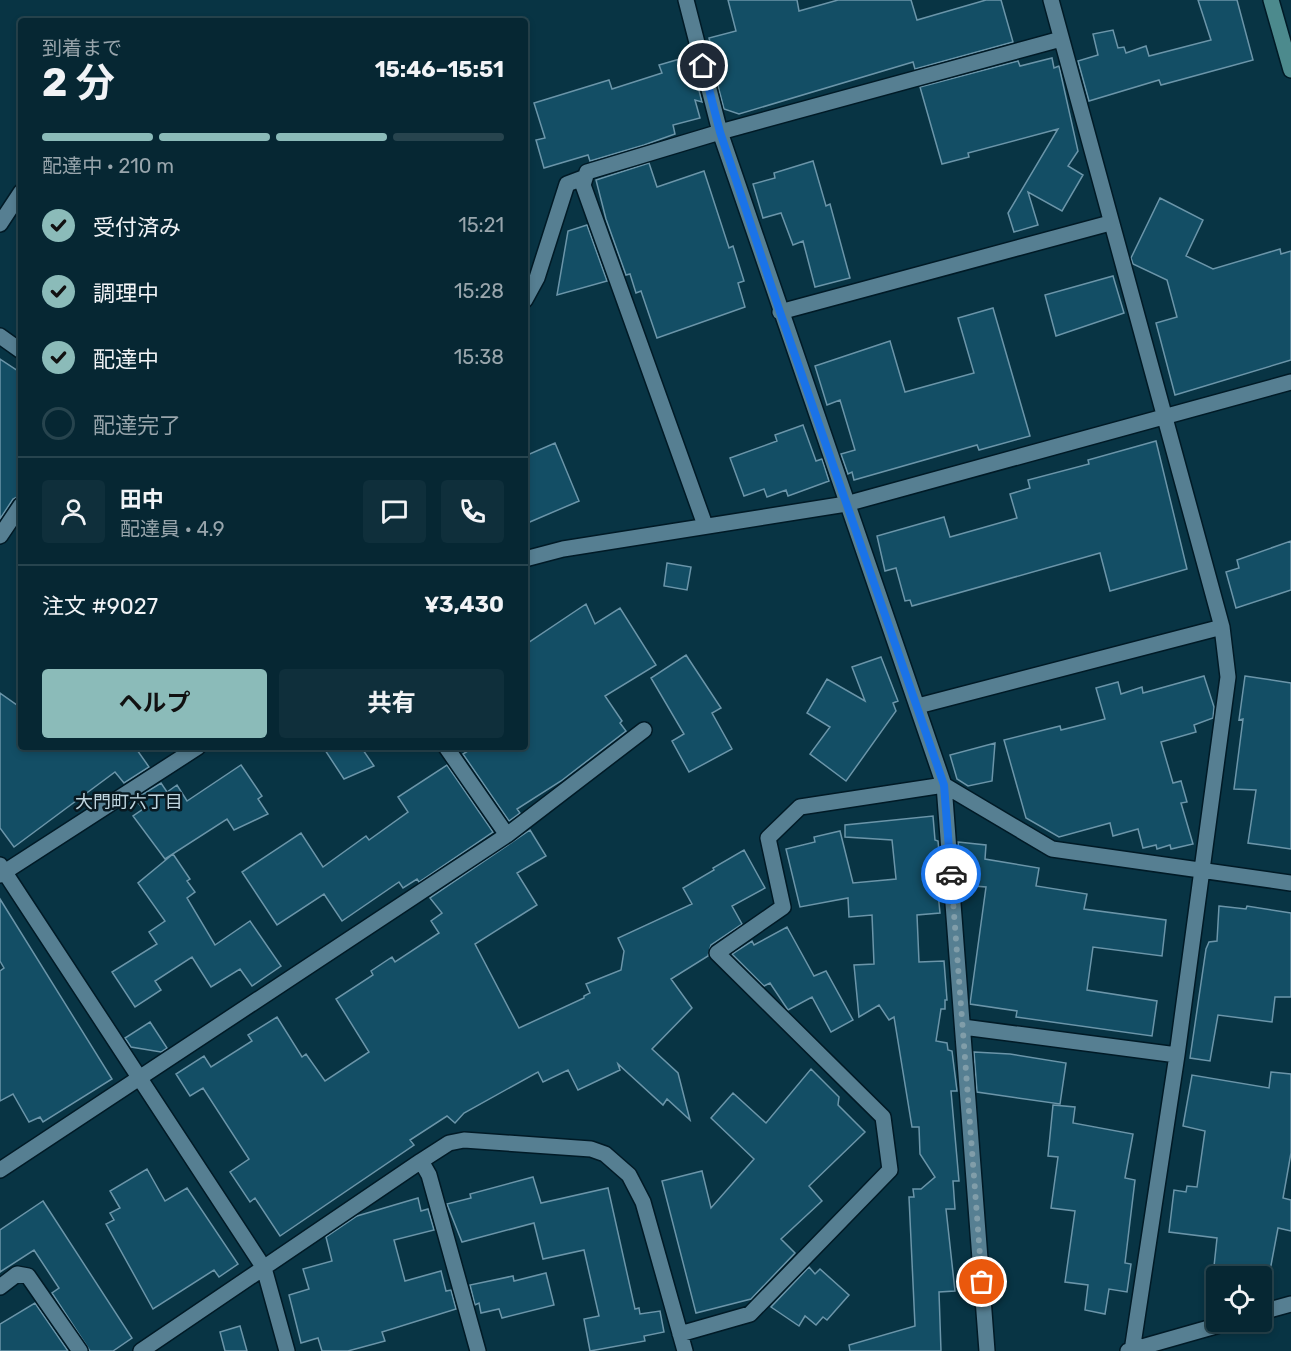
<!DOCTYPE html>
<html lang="ja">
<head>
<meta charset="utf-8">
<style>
  :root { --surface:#062733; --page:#0f2f3b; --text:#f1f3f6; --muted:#98a5ac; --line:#27444e; --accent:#8bbbb9 }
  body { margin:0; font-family:Rubik,"Noto Sans JP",sans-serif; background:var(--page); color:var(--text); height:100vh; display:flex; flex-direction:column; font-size:22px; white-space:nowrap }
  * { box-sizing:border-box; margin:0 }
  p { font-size:20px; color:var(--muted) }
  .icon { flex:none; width:33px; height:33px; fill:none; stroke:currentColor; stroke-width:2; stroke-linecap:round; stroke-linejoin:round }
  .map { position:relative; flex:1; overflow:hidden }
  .panel { position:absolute; left:18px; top:18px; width:510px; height:732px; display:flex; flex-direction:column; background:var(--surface); border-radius:6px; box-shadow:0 3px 9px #0003,0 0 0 2px var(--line) }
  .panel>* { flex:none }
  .controls { position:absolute; left:1206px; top:1266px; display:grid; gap:12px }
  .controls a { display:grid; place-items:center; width:66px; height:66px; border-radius:6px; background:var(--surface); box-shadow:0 3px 9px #0003,0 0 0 2px var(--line); font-size:30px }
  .pin { position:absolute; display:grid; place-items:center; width:51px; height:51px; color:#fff; margin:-26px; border:3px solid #fff; border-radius:50%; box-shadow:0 2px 6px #0007 }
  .courier { position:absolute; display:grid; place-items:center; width:60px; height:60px; margin:-30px; border:4px solid #1a73e8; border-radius:50%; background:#fff; color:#222; box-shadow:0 2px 8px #0007 }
  .headline em { font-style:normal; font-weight:700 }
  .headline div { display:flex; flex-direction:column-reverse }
  .headline { display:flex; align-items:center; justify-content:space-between; height:102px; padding:0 24px }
  h1 { font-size:39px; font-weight:700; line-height:45px }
  .bar { display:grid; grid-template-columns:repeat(4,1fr); gap:9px 6px; align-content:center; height:72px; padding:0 24px }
  .bar i { height:8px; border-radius:4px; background:var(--line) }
  .bar .selected { background:var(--accent) }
  .bar p { grid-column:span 4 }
  .line { display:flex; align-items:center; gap:15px; padding:0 24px; border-top:2px solid var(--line) }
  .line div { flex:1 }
  .round { display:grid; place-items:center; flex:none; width:63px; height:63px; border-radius:6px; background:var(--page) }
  ol { padding:0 24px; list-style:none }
  li { display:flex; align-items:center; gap:18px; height:66px }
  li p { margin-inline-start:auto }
  li .icon { padding:6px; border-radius:50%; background:var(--accent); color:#111; stroke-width:4 }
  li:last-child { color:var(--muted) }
  li i { width:33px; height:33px; border:3px solid var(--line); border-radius:50% }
  .action { display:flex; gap:12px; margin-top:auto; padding:12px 24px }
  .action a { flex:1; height:69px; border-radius:6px; background:var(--accent); color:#111; font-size:24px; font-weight:700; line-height:69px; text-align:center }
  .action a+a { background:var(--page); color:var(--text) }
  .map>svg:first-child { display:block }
</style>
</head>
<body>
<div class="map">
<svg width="1291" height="1351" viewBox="0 0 1291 1351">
  <rect width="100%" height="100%" fill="#083444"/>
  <!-- building -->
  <path fill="#134e65" stroke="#6b95a9" stroke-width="1.5" d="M728,0H797L799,11L838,0H911L917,20L986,0H1001L1013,42L915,69L913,62L739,114L724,109L709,51L712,50L709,38L736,31Z
    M1198,0H1237L1253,60L1161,85L1159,80L1089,101L1078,61L1098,55L1093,34L1113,30L1118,48L1124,47L1126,53L1146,46L1149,56L1211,40Z
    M690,56L702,102L695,100L700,118L673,125L675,134L644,145L590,161L588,155L544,168L536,140L545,138L534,103L609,80L612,89L662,73L659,65Z
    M1052,58L1054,68L1059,66L1078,151L1068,166L1083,175L1062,211L1028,192L1038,225L1014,232L1008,213L1058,129L968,153L969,157L942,164L920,87L1018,61L1020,66Z
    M813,161L826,206L830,204L850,278L815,287L803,241L793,245L781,213L763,218L753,184L775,178L774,173Z
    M649,163L657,187L704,171L729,248L733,246L744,281L738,283L745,307L657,338L641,291L636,293L630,274L626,275L606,219L596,180Z
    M1160,198L1203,220L1186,256L1213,269L1280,249L1281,254L1291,251V360L1175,395L1156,323L1177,317L1167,280L1133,264L1131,258Z
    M587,225L607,281L557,295L568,231Z
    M1113,276L1124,313L1056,336L1045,295Z
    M993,308L1030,436L979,450L977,445L854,480L852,472L848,474L841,454L855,450L840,400L827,405L815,366L890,341L905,392L974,373L958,318Z
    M0,359L21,373V495L13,499L0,519Z
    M803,425L816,461L822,459L829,481L788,496L786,490L767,497L764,489L744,496L730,458L777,441L775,435Z
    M1156,441L1187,569L1110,591L1100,553L912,606L910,600L905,601L896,568L885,571L877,536L944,517L950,537L1017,518L1010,494L1030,488L1028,480L1089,464L1088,460Z
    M555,443L579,501L525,524V456Z
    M1291,541V590L1236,608L1226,572L1239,568L1237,560Z
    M667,563L691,567L687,590L664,586Z
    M586,604L595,624L620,608L656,665L605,696L622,721L620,723L626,731L561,781L517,809L520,813L509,821L463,754L474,747H525V645Z
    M686,655L721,708L712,713L732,749L689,772L672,741L684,734L651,678Z
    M881,657L898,701L893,703L896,711L846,781L810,754L830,727L807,713L827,679L865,701L852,667Z
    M1204,676L1214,707L1213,718L1194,725L1196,732L1161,742L1173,783L1181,781L1187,802L1181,803L1193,844L1171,849L1170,845L1157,849L1156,845L1143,848L1138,829L1113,836L1110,823L1059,837L1026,818L1004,740L1060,726L1061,730L1105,719L1096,688L1118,682L1121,694L1142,687L1143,693Z
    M1245,676L1291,683V849L1248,843L1256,790L1234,789L1243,719L1239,720Z
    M0,693L21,708V747H135L149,767L124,783L115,772L14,847L0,828Z
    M995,743L992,781L968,786L957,779L950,755Z
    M323,747H361L374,766L344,779Z
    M241,765L262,796L258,799L268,814L234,830L227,819L165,859L133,816L143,809L135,799L161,783L167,792L177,785L187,801Z
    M447,765L493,832L419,882L417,879L403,888L399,882L342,921L324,894L277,925L242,872L301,833L323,867L366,836L369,840L408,812L398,797Z
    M933,816L935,840L938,841L942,883H937L940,913L917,915L919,962L944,961L947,1000H945V1009H941L936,1041L947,1043L948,1050L952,1051L957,1091H951L959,1181H953L955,1209H946L955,1291L939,1292L941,1351H850L849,1345L915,1326L909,1197H914L913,1189H921L935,1177L920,1154L919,1127H912L894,1017L889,1020L879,1005L859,1017L854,965L874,964L872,915L849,917L848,898L800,907L786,849L815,842L814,837L840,831L853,883L896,879L892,840L845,837V825Z
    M530,830L546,856L517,873L537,905L475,944L519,1028L584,998V996L590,993L586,984L621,970L624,951L618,938L692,904L683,888L714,870L713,868L744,850L765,888L732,906L742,924L711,945L708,956L671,979L692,1008L652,1049L678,1073L690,1120L667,1099L663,1105L618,1064L620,1070L578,1090L568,1070L543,1082L538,1072L464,1113L455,1123L447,1116L410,1140L414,1145L280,1236L255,1198L250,1202L230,1172L249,1159L203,1088L190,1096L176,1074L204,1056L211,1067L252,1041L248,1035L277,1017L302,1057L306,1054L325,1081L369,1052L336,999L373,975L371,971L392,957L395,962L439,933L431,921L442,913L430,898Z
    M958,842L986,845L985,859L1039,868L1036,886L1087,894L1084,909L1166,920L1162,956L1093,947L1087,990L1157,1001L1152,1036L1016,1017L1017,1011L970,1004L986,887L961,885Z
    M173,854L190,879L187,881L195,892L187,898L215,945L250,921L281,966L252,986L240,969L211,987L192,957L155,981L161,990L135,1007L112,972L157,944L149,932L165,921L138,883Z
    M0,899L112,1079L43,1122L40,1117L29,1122L13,1094L0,1101V971L4,968L0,961Z
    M1219,906L1246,909L1247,906L1291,913V997H1275L1272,1022L1218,1015L1210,1061L1190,1058L1206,949L1209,942L1217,941Z
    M787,927L814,976L826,971L853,1020L831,1032L812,997L788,1010L770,983L764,986L732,954L752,941L754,945Z
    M150,1022L167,1048L161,1052L131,1047L125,1038Z
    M974,1052L1010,1054L1066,1063L1060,1104L977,1092Z
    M811,1069L839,1097L838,1105L865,1132L809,1186L822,1201L781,1239L795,1253L751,1299L696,1313L662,1181L702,1171L711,1208L754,1159L711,1118L733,1093L766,1123Z
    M1271,1072L1291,1074V1153L1283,1198L1291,1200V1231L1278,1228L1269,1276L1248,1272V1276H1213L1217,1238L1169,1232L1174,1190L1186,1192L1187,1186L1197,1187L1205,1131L1183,1126L1192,1075L1269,1088Z
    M1053,1105L1075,1107L1073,1123L1133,1134L1125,1178L1135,1180L1125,1263L1131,1264L1127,1292L1109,1289L1105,1314L1085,1310L1088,1285L1065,1282L1075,1211L1051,1208L1058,1157L1048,1156Z
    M147,1169L165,1201L187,1188L238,1264L219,1277L214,1270L153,1309L106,1224L114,1220L110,1213L120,1208L110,1191Z
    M533,1177L541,1203L608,1188L635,1309L639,1308L640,1314L660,1311L664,1332L644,1336L645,1341L590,1351L584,1319L599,1316L584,1250L543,1259L534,1223L462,1242L447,1204L471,1198L470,1194Z
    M418,1198L421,1211L428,1209L434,1230L394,1240L405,1281L441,1271L446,1291L451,1290L456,1309L382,1332L385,1341L348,1351H322L318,1338L301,1343L289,1295L309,1289L303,1269L332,1261L326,1237L357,1216Z
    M43,1201L132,1338L113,1351H90L52,1293L59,1288L34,1250L0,1272V1230Z
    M809,1267L815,1274L820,1269L849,1295L827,1320L823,1317L816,1325L805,1316L799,1326L771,1307Z
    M546,1273L554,1305L502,1318L499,1309L481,1313L479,1303L475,1305L470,1285L513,1276L514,1281Z
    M35,1303L68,1351H0V1324Z
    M240,1326L247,1351H225L220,1332Z"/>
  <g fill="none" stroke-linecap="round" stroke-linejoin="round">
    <!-- street casing -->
    <g stroke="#001a26" stroke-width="18">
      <path id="street" d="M686,0L720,132L944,785L987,1351
        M1051,0L1222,627L1228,677L1177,1055L1132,1351
        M0,224L21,192
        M525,300L537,278L567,184L583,178
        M780,312L1110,223
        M0,336L21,351
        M705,525L583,185L587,172L720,132L1061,39
        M0,536L21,505
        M525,559L563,549L846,504L1291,382
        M918,706L1222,627
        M446,747L507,835
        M0,865L264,1268L287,1351
        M0,875L198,747
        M963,1027L1177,1055
        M421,1161L429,1175L478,1351
        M0,1170L507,835L644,730
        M0,1287L17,1274L28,1276L80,1351
        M1262,1312L1291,1304
        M680,1334L750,1314L890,1170L883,1117L717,953L783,907L768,838L800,807L944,785L1052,849L1291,883
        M141,1351L421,1161L449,1143L464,1140L591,1149L605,1154L629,1175L643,1202L685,1351
        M1128,1351L1230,1322"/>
    </g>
    <!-- secondary casing -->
    <g stroke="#001a26" stroke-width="18">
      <path id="secondary" d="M1271,0L1291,70"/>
    </g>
    <!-- street -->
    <use href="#street" stroke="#567f92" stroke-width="15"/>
    <!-- secondary -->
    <use href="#secondary" stroke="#4c8a8d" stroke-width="15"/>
  </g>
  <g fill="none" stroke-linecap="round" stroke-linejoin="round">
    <!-- done -->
    <path stroke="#809da9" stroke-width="6" stroke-dasharray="0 10.8" d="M951,874L982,1282"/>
    <!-- route -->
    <path stroke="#1a73e8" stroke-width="8" d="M703,66L720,132L780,312L944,785L951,874"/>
  </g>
  <g text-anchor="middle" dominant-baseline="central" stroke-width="5" stroke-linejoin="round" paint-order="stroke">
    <!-- neighbourhood labels -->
    <g font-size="18" fill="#c0d6e0" stroke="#081921">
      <text x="129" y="802">大門町六丁目</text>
    </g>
  </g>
</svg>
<div class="controls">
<a><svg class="icon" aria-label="locate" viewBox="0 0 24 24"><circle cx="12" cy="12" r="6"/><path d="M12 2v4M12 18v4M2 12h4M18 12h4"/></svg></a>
</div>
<div class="pin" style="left:982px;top:1282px;background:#ea580c"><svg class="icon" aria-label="bag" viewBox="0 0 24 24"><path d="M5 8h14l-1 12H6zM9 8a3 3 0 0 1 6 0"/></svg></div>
<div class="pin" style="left:703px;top:66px;background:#1f2937"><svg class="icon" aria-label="home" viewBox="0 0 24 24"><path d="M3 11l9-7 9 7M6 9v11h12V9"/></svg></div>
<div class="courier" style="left:951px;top:874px"><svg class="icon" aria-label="car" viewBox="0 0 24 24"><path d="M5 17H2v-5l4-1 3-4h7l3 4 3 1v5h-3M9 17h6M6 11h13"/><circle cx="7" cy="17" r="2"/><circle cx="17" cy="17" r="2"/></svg></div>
<section class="panel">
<div class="headline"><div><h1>2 分</h1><p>到着まで</p></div><em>15:46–15:51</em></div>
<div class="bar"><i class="selected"></i><i class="selected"></i><i class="selected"></i><i></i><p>配達中 · 210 m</p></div>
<ol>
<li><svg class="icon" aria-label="check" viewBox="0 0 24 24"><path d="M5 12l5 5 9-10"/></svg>受付済み<p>15:21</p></li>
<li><svg class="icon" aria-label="check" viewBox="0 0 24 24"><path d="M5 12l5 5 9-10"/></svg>調理中<p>15:28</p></li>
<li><svg class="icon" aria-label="check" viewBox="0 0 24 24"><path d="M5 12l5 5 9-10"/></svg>配達中<p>15:38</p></li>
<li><i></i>配達完了</li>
</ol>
<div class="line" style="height:108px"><a class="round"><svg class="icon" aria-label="person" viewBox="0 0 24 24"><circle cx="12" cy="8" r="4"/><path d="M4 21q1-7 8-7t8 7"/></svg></a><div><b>田中</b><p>配達員 · 4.9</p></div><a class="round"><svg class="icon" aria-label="chat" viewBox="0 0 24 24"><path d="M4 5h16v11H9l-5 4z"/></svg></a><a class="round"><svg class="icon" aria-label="phone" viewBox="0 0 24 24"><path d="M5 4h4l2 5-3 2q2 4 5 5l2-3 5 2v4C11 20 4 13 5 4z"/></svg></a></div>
<div class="line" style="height:78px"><div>注文 #9027</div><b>¥3,430</b></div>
<div class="action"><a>ヘルプ</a><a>共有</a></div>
</section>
</div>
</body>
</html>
